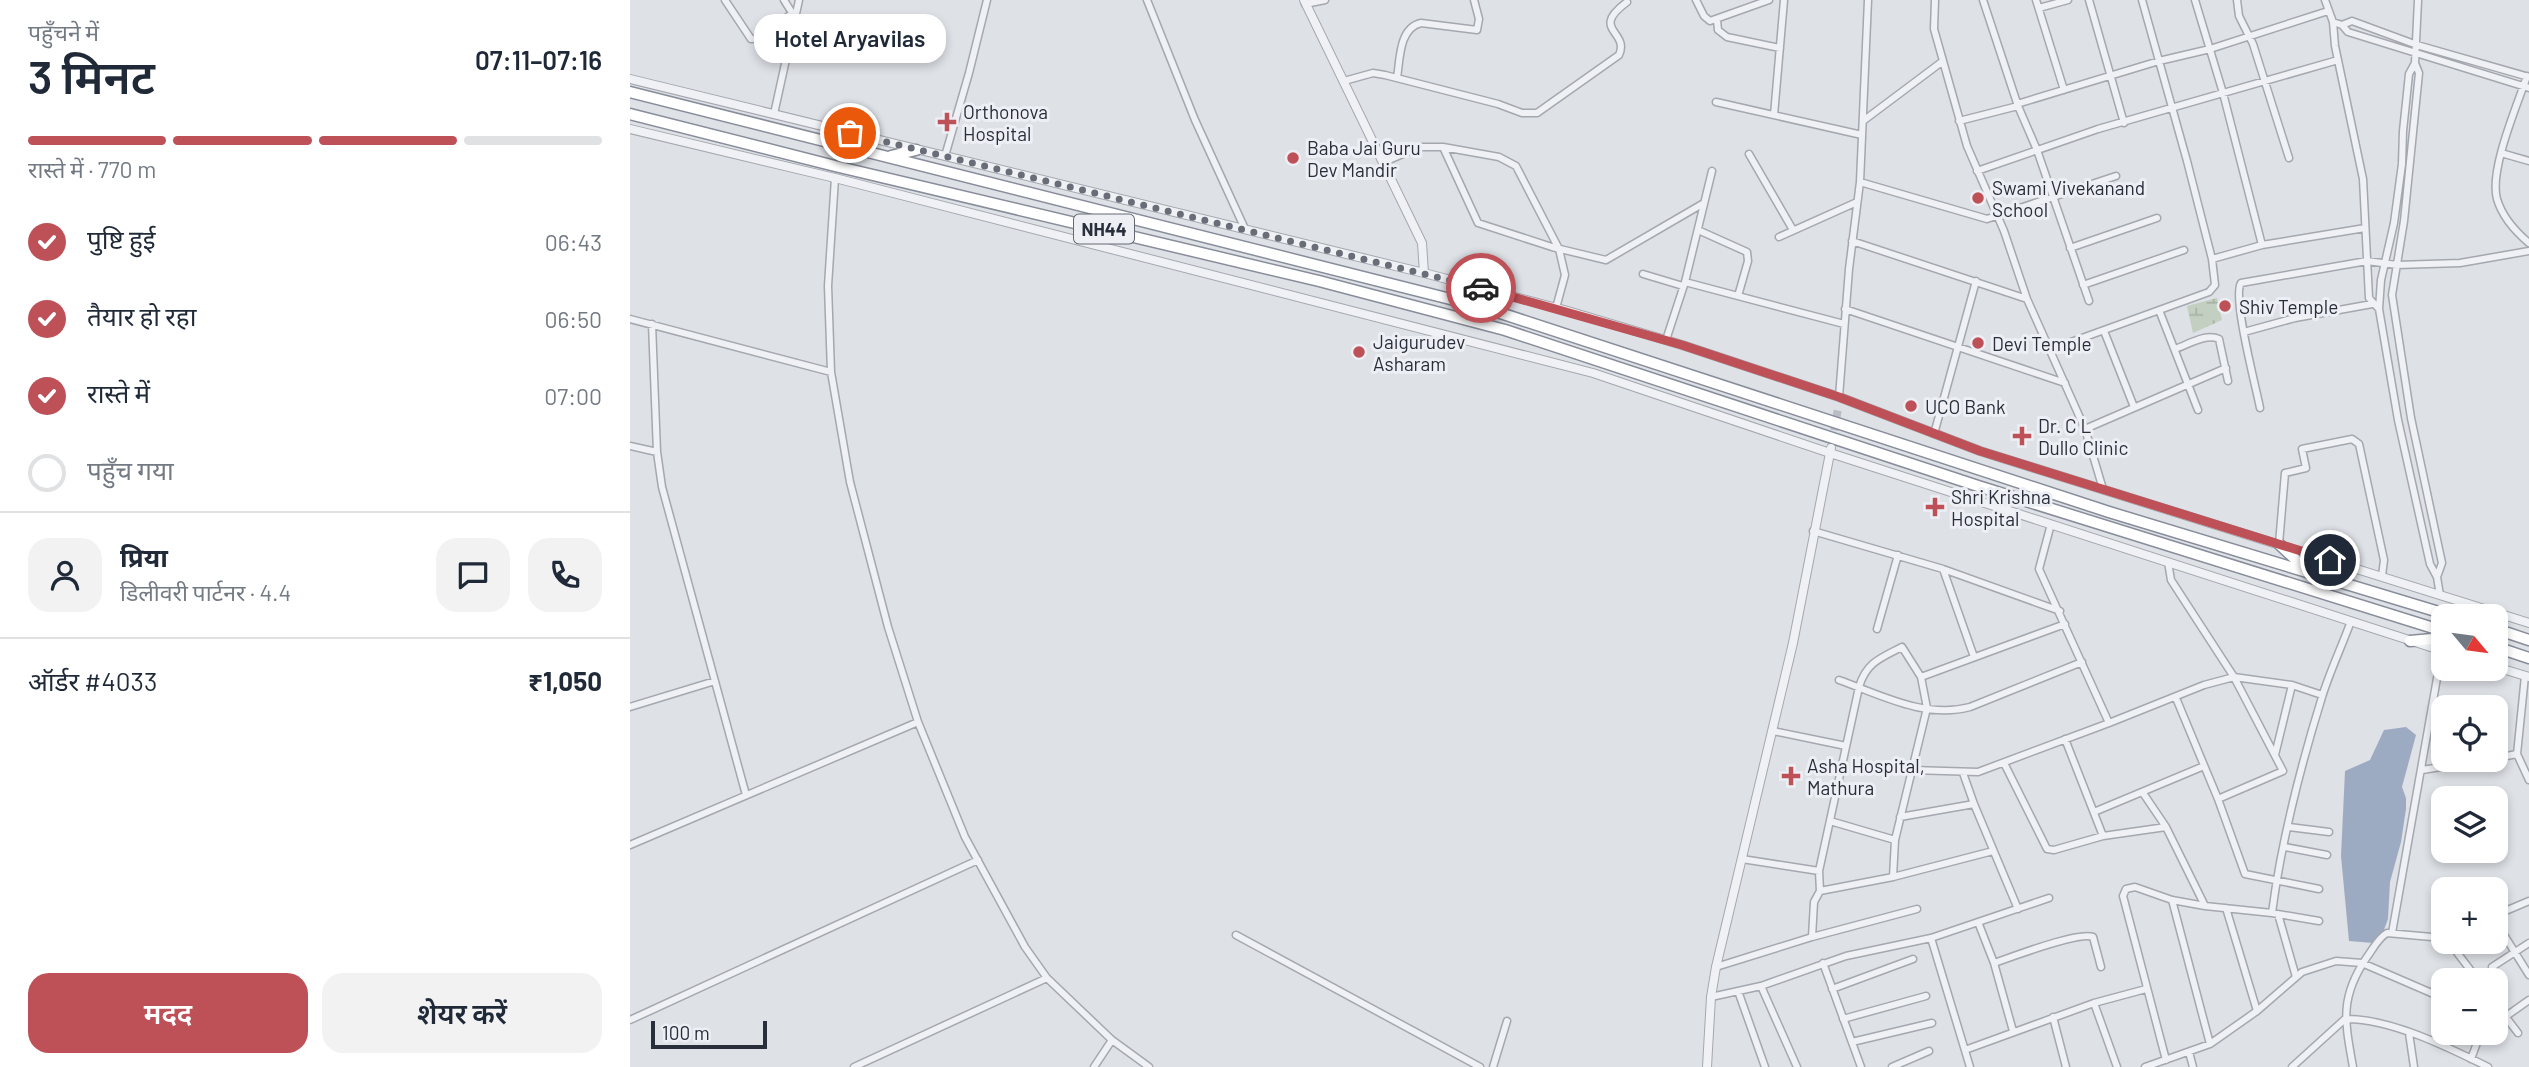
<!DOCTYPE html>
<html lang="hi">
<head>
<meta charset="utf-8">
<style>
  :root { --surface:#fff; --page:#f2f2f3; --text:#1f2937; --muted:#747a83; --line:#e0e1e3; --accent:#bd5157 }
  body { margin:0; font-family:Barlow,"Noto Sans Devanagari",sans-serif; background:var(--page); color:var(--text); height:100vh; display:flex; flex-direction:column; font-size:26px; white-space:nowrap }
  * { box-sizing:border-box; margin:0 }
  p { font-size:23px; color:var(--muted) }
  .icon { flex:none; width:38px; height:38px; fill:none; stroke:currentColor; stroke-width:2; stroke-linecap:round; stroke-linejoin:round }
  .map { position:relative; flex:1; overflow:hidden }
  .panel { display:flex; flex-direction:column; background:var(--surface); width:630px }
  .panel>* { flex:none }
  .needle { width:46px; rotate:119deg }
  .tools { position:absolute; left:1801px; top:604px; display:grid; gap:14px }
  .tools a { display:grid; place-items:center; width:77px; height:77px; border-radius:14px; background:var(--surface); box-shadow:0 4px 10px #0003; font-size:35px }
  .scale { position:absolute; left:21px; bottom:18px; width:116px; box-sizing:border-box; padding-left:7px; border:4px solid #292e3b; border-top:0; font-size:19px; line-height:24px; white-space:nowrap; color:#292e3b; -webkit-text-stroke:5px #edeff4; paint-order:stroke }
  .pin { position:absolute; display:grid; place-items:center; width:60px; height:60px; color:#fff; margin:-30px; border:4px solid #fff; border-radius:50%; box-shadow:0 2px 7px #0007 }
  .courier { position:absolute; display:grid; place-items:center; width:70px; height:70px; margin:-35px; border:5px solid #bd5157; border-radius:50%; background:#fff; color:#222; box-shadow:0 2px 9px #0007 }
  .bubble { position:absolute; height:49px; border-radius:21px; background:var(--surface); box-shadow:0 4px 10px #0003; font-size:23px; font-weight:600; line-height:49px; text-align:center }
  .overview em { font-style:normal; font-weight:600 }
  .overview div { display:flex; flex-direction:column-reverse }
  .overview { display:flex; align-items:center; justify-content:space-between; height:119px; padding:0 28px }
  h1 { font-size:46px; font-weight:600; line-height:52px }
  .bar { display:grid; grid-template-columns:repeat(4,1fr); gap:10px 7px; align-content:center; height:84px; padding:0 28px }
  .bar i { height:9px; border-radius:5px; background:var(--line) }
  .bar .active { background:var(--accent) }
  .bar p { grid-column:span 4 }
  .line { display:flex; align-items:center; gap:18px; padding:0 28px; border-top:2px solid var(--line) }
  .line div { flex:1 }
  .round { display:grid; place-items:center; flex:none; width:74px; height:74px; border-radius:21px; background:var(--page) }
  ol { padding:0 28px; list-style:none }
  li { display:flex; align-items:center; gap:21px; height:77px }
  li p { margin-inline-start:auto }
  li .icon { padding:7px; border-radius:50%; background:var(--accent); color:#fff; stroke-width:4 }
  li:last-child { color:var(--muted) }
  li i { width:38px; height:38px; border:4px solid var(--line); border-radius:50% }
  .cta { display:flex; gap:14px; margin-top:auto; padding:14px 28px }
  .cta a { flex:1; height:80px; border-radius:21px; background:var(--accent); color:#fff; font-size:28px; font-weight:600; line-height:80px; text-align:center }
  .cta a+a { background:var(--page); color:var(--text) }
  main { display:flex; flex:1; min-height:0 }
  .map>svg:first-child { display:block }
</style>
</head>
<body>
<main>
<section class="panel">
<div class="overview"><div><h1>3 मिनट</h1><p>पहुँचने में</p></div><em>07:11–07:16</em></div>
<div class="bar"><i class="active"></i><i class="active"></i><i class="active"></i><i></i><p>रास्ते में · 770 m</p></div>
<ol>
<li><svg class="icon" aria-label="check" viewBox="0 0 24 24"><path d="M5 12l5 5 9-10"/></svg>पुष्टि हुई<p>06:43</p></li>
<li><svg class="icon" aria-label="check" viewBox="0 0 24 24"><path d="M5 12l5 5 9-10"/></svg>तैयार हो रहा<p>06:50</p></li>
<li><svg class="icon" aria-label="check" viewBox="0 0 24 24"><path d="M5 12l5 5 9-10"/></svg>रास्ते में<p>07:00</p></li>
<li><i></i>पहुँच गया</li>
</ol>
<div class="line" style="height:126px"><a class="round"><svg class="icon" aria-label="person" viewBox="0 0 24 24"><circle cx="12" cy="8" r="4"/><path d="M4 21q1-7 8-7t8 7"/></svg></a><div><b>प्रिया</b><p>डिलीवरी पार्टनर · 4.4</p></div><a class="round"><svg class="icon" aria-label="chat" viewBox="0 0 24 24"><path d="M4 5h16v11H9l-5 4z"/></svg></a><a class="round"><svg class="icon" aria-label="phone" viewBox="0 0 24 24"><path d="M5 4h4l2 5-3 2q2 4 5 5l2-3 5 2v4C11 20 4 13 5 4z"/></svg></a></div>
<div class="line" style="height:91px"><div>ऑर्डर #4033</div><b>₹1,050</b></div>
<div class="cta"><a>मदद</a><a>शेयर करें</a></div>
</section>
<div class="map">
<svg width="1899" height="1067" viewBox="0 0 1899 1067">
  <defs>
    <pattern id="wetland-marsh" width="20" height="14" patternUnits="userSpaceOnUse" patternTransform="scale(1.75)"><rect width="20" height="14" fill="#c3cfc0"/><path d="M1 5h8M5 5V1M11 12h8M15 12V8" fill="none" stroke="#a8b2a6"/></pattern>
  </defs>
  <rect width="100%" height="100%" fill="#dee1e6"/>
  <!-- wetland -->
  <path fill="url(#wetland-marsh)" d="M1587,298L1592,320L1563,333L1557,306Z"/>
  <!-- water -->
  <path fill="#9dabc2" d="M1776,727L1786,735L1772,787L1776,798V809L1771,842L1760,882L1758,919L1752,935L1743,943L1719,941L1711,856L1715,771L1740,760L1754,730Z"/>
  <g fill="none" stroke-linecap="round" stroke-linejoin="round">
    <!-- tertiary-tunnel -->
    <path stroke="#babdc4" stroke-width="8" stroke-dasharray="8 4" stroke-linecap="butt" d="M1202,442L1208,409"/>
    <!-- minor casing -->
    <g stroke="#a4a8af" stroke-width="9">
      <path id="minor" d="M95,0L121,39C135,40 151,22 162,13
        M154,0L164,16
        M517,0L565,120L615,229
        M1066,0L1074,16L1080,21L1139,0
        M1305,0L1304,29L1337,146L1374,231L1397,299L1455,429L1473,489
        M1353,0L1388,106L1407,150L1459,301
        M1406,0L1434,90
        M1459,0L1494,123
        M1565,0L1593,93L1632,245
        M1607,0L1609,16L1623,44L1659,158
        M1695,0L1703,22L1705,46L1733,179L1739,298L1749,309
        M1788,0L1785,63L1779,74L1773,131L1772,164L1764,223L1751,280L1749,309L1768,420L1800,564L1807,577L1810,595
        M675,4L695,0
        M1409,8L1438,0
        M1087,20L1088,30L1097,37L1150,48
        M1703,22L1712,25L1718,32L1899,88
        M1712,25L1722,21L1787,45L1899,77
        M1785,63L1789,73L1774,221L1762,295L1781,418L1812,563L1807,577
        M1897,76C1887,106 1859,170 1867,199C1872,216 1886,232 1899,243
        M767,78C770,59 769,28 791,23L847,30L849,19L844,0
        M714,81L743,73L755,75L868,104L892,113H907L989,55C1000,31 959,30 997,2
        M1086,102L1232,135
        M1387,104L1529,61L1580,49L1698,11
        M144,114L169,0
        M1144,115L1154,0
        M1233,121L1313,61
        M1329,121L1388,106
        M813,147L848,223L922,247L976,260L1074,203
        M1871,153L1899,161
        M1119,154L1163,230
        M315,156L339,73L357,0
        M754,162L789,147H813L869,157L886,166L929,249L935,275L926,308
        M1347,171L1468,129L1708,60
        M205,178L198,286L201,372L220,482L258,627L288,722L335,837L395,947L417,978L482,1040L519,1067
        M1230,182L1357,219L1486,176
        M1068,230L1117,252L1118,261L1108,296
        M1149,237L1227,202
        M1222,241L1397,299
        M1440,248L1527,218
        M1582,259L1632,245L1735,228
        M1013,274L1053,286
        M1055,282L1214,324
        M1453,285L1554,250
        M1215,309L1435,383
        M1529,310L1568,410
        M0,319L201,372
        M22,324L27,452L32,487L116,795
        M1474,331L1504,407
        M1614,332L1665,318L1742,304
        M1036,340L1055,282L1082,171
        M1545,349C1559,344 1576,333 1589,339L1598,381
        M1419,350L1579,292L1585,285L1582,259L1557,161L1512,0
        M1209,397L1219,269L1230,182L1238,0
        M1630,408C1626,387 1602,297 1611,283L1737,261L1767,265L1830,263L1899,251
        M1455,429L1596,368
        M1304,434L1346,281
        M0,446L27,452
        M1183,531L1313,569L1430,611
        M1649,544L1655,473L1676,468L1672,449L1722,439L1729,444L1754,560L1752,576
        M1538,562L1541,580L1604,677L1653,771L1588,799
        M1313,569L1344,657
        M1247,629L1268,555
        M1895,676L1887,754L1899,780
        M1291,677L1435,624
        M1209,680C1251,695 1295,719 1340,707L1452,662
        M1546,698L1588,799L1615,874L1689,889
        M0,707L85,681
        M1479,723L1574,685L1604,677L1662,685L1692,695
        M1143,731L1216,746
        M1435,739L1473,836
        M1645,755L1662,685
        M1866,758L1887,754
        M1374,763L1417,849L1424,850L1473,836L1536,827
        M1281,770L1348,772L1479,723L1409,569L1421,524
        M1792,770L1855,760
        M1333,773L1344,804L1388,909
        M1513,793L1536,827L1575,906L1542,900L1505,887L1496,889L1493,896L1536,1060
        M1464,812L1574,766
        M1270,817L1344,804
        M1659,827L1699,832
        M0,845L288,722
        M1655,847L1697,855
        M1112,859L1189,871
        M1263,877L1363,851
        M1190,891L1263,877L1265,840
        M1542,900L1580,1044
        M1575,906L1642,913L1689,921
        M1596,908L1627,1011
        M1642,913C1651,843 1671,765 1692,697C1700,671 1712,646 1721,621
        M1648,914L1666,977
        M1866,915L1899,901
        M1348,922L1364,963L1383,1031
        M1866,922L1899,975
        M1762,933L1812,650
        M606,935L850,1067
        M1182,937L1184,902L1190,891L1189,871L1229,687C1236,663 1250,658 1272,647L1291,677L1297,708L1265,840L1200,821
        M1819,942L1848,980
        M1193,963L1231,1067
        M1364,963C1382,957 1449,931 1463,937L1471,967
        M1086,967L1182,937L1287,909
        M1862,967L1899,943
        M1131,986L1167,1067
        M1202,989L1283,959
        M1108,991L1135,1067
        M1081,997L1131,986L1216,956L1301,938
        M1464,1003L1487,1067
        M1866,1004L1888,1033
        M1423,1017L1436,1067
        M1875,1017L1899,1000
        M1213,1019L1296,996
        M0,1020L348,860
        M1779,1033L1784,1067
        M1222,1042L1302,1023
        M1335,1050L1464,1003L1516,989
        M1559,1052L1563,1067
        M1841,1059L1851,1032
        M224,1067L417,978
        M464,1067L482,1040
        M863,1067L877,1021
        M1262,1067L1299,1051
        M1340,1067L1301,938L1419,898
        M1515,1067L1580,1044L1627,1011L1672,972L1706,961L1732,963L1813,998
        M1662,1067L1715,1019C1759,1018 1818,1047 1858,1067
        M1723,1067C1715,1022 1709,998 1737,957C1743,949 1748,938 1757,933L1813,938"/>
    </g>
    <!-- tertiary casing -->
    <g stroke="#a4a8af" stroke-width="10">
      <path id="tertiary" d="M674,0L792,243L794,273
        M0,79L794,273L938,311L1052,345L1209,397L1350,451L1899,623
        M0,129L205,178L963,373L1200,453L1813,651
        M1866,667L1899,677
        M1077,1067L1081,997L1086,967L1163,643L1201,448"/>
    </g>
    <!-- trunk casing -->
    <g stroke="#888d9b" stroke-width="13">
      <path id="trunk" d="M0,92L852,307L1479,512L1822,616
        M0,114L205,166L689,281L875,330L1348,486L1813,631
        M261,156L286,150
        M1649,544L1678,571
        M1866,629L1899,640
        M1780,641L1813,638
        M1866,647L1899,658"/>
    </g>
    <!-- minor -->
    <use href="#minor" stroke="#f0f1f5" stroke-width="6"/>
    <!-- tertiary -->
    <use href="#tertiary" stroke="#f0f1f5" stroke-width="8"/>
    <!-- trunk -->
    <use href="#trunk" stroke="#fff" stroke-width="10"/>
  </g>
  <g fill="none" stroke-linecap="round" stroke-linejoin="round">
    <!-- done -->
    <path stroke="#686d77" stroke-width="7" stroke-dasharray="0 12.6" d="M220,133L851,288"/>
    <!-- route -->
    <path stroke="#bd5157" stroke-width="9" d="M851,288L1052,345L1209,397L1350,451L1700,560"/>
  </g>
  <!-- markers -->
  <g fill="#bd5157" stroke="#edeff4" stroke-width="2.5">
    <path d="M313.5 111.5h7v7h7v7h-7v7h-7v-7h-7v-7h7z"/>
    <circle cx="663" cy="158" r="7"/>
    <circle cx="1348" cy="198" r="7"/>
    <circle cx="1595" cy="306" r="7"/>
    <circle cx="1348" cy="343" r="7"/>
    <circle cx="729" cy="352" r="7"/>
    <circle cx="1281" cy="406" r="7"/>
    <path d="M1388.5 425.5h7v7h7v7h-7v7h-7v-7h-7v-7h7z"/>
    <path d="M1301.5 496.5h7v7h7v7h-7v7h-7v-7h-7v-7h7z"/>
    <path d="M1157.5 765.5h7v7h7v7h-7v7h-7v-7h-7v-7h7z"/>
  </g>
  <g text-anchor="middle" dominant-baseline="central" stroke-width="6" stroke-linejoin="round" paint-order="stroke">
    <!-- shield labels -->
    <rect fill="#edeff4" stroke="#646872" stroke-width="2" x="444" y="214.5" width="60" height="29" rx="5"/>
    <g font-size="18" font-weight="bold" fill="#292e3b">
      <text x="474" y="229">NH44</text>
    </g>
    <!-- poi labels -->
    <g font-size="19" fill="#292e3b" stroke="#edeff4" text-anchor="start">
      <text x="333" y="111">Orthonova<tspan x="333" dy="22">Hospital</tspan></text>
      <text x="677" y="147">Baba Jai Guru<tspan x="677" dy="22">Dev Mandir</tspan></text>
      <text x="1362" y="187">Swami Vivekanand<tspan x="1362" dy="22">School</tspan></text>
      <text x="1609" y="306">Shiv Temple</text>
      <text x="743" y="341">Jaigurudev<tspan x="743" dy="22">Asharam</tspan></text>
      <text x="1362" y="343">Devi Temple</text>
      <text x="1295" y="406">UCO Bank</text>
      <text x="1408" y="425">Dr. C L<tspan x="1408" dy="22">Dullo Clinic</tspan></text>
      <text x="1321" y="496">Shri Krishna<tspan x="1321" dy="22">Hospital</tspan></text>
      <text x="1177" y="765">Asha Hospital,<tspan x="1177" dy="22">Mathura</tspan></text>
    </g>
  </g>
</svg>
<div class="tools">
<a><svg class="needle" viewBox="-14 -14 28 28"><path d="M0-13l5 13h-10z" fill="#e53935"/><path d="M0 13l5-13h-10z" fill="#747a83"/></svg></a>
<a><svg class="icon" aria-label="locate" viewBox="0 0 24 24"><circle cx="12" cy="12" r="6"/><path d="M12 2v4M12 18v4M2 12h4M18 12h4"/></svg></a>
<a><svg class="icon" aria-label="layers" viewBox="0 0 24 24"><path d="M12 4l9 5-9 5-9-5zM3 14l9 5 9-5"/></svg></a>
<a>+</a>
<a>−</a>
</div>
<div class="scale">100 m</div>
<div class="pin" style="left:220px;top:133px;background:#ea580c"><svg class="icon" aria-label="bag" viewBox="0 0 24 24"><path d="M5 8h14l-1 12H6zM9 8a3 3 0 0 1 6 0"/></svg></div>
<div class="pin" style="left:1700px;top:560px;background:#1f2937"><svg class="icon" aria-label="home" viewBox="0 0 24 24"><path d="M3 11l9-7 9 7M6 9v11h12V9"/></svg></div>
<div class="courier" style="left:851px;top:288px"><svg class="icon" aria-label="car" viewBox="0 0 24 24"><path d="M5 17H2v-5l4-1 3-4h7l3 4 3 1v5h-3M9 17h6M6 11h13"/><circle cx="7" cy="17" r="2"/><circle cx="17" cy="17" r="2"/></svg></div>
<div class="bubble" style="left:124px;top:14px;width:192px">Hotel Aryavilas</div>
</div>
</main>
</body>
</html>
